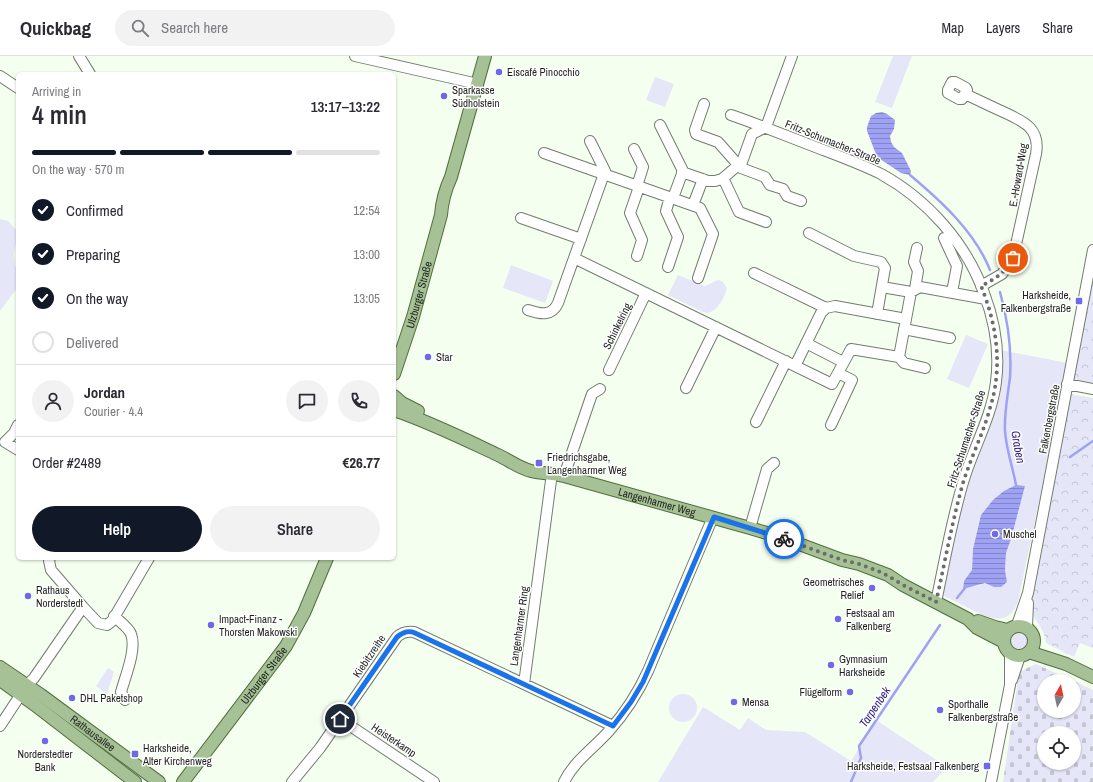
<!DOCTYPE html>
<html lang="en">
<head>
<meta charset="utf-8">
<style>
  :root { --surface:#fff; --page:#f2f2f3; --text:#2b2b33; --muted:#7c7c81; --line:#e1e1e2; --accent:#111827 }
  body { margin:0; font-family:"Archivo Narrow",sans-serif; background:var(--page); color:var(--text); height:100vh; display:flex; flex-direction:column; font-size:15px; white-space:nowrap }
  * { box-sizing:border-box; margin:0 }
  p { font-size:13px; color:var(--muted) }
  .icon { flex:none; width:22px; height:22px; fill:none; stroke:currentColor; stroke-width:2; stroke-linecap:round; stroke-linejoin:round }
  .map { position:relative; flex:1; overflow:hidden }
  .sheet { position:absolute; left:16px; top:16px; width:380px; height:488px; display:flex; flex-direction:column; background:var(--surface); border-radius:6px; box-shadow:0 1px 3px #0004 }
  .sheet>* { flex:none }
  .needle { width:26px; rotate:9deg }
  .controls { position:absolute; left:1037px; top:618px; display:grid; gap:8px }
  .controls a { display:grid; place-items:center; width:44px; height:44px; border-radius:50%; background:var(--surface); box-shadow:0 1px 3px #0004; font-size:20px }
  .pin { position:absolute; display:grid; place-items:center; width:34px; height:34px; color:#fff; margin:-17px; border:2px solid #fff; border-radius:50%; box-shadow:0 1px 4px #0007 }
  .courier { position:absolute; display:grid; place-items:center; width:40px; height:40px; margin:-20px; border:3px solid #1a73e8; border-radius:50%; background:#fff; color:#222; box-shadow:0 1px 5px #0007 }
  .summary em { font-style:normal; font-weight:600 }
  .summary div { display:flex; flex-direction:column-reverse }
  .summary { display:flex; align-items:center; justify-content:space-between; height:68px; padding:0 16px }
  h1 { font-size:26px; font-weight:600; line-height:30px }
  .bar { display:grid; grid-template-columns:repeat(4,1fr); gap:6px 4px; align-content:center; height:48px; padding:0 16px }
  .bar i { height:5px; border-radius:3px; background:var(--line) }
  .bar .active { background:var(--accent) }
  .bar p { grid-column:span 4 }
  .line { display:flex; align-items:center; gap:10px; padding:0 16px; border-top:1px solid var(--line) }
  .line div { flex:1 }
  .round { display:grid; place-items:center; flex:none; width:42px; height:42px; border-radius:21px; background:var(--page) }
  ol { padding:0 16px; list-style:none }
  li { display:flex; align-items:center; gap:12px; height:44px }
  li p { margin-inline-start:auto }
  li .icon { padding:4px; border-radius:50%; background:var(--accent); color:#fff; stroke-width:4 }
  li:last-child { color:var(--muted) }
  li i { width:22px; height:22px; border:2px solid var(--line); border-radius:50% }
  .button { display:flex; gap:8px; margin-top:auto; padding:8px 16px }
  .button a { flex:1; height:46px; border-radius:24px; background:var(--accent); color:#fff; font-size:16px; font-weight:600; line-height:46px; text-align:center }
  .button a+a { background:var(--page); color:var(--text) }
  header { display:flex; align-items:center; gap:24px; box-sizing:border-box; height:56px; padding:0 20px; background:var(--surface); border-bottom:1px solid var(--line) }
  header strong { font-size:19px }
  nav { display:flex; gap:22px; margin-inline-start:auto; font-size:14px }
  .search { width:280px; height:36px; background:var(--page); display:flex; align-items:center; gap:10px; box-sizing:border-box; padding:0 14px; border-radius:22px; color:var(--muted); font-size:15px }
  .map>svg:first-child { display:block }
</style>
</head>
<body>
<header>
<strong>Quickbag</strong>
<div class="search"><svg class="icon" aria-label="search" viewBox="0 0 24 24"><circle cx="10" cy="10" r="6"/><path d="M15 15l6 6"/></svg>Search here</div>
<nav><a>Map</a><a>Layers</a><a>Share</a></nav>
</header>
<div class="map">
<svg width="1093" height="726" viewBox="0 0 1093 726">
  <defs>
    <pattern id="forest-crowns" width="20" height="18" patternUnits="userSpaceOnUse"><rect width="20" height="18" fill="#e5e6f7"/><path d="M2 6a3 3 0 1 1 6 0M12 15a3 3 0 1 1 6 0" fill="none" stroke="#c4c5d3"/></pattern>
    <pattern id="cemetery-stones" width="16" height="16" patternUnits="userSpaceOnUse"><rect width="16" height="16" fill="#e5e6f7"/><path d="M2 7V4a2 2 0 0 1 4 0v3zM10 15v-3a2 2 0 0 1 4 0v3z" fill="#c4c5d3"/></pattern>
    <pattern id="water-rules" width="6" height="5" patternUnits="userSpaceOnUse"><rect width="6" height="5" fill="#9fa2f4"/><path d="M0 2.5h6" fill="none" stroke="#8184c5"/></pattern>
  </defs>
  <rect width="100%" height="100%" fill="#f5fff0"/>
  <!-- green -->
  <path fill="#e5e6f7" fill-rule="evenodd" d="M893,0H912L892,52L875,46Z
    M655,21L674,28L665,51L646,44Z
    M0,163L8,165L18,176L14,198L15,209L18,218V231L0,255Z
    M511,209L553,225L545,247L503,232Z
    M678,219L705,230L718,224L722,225L727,232C724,243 718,254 708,257L703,256L668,239Z
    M966,279L988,288L969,332L947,323Z
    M1000,294L1067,307L1045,417L1018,546C1008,573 986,561 968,552C959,547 950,543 942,539L958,463ZM1025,430L1011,483L1006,497L1005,514L1007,526L994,531L985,527L978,530L963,532L964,525L972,514L973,493L981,459L993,444Z
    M1008 584a11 11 0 1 1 22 0a11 11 0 1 1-22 0Z
    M108,612L114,616L107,638L96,630Z
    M669 652a14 14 0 1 1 28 0a14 14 0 1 1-28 0Z
    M41,643L156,726H146L38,647Z
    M703,651L740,674L748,662L766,674L805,676L851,705L876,664L947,711L933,726H658Z"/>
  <!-- forest -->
  <path fill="url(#forest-crowns)" d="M1093,222V328L1073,324Z
    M1070,338L1093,342V592L1080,587L1074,601L1046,587C1045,571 1031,563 1030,548Z"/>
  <!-- cemetery -->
  <path fill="url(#cemetery-stones)" fill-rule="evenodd" d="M1036,608L1073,625H1044V655H1074V625L1093,634V726H1003L1019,616ZM1044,677H1074V707H1044Z"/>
  <!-- water -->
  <path fill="url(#water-rules)" d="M882,56L887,58L895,64L894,73L890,80L891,86L894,91L902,97L911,115L910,119L901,117L877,101L867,75V71L871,60L876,57Z
    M1016,429L1025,430L1011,483L1006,497L1005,514L1007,526L1001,531H994L985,527L963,533L964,525L972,514L973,493L981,459L993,444L1004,435Z"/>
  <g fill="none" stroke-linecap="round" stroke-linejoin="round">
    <!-- stream -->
    <path stroke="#9fa2f4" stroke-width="2.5" d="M910,119C941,145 975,176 990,214
      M1000,236C1008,265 1012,291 1010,321C1008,339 1004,357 1005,375C1006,393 1013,412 1016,429
      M1070,401L1093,385
      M957,542L965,532
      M851,726L861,702L859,690L940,569"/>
    <!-- minor casing -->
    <g stroke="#737c6f" stroke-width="12">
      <path id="minor" d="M79,0L90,18
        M355,0L478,28
        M0,20L18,32
        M952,26H955L966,32L967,34L962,43H959L948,37V34Z
        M965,38C976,43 988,49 999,54C1020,64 1041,70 1036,98L1013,202L1002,218L981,230
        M704,48L695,74L696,78L718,86L741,112L765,121L770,129L783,133L787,140L801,145
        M731,59C760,69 789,81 818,92C839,100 861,108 881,118C928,144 966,187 984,237C995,266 1000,295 996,326C992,359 975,389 965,420C952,461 945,504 936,546
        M660,69L683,115L673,142
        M766,71L792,0
        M634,93L643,111L637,130
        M544,97L700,152L713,178L698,222
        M682,116L708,125H715L722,123L742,106L752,78L766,71
        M723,122L739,156L766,166
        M693,149L703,123
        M521,162L581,183
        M809,177L854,200L881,206L885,212L877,258
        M944,182L957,210L952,236
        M637,200L642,184L630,157L639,131
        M574,202L832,328L851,293L899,301
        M668,211L678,181L666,155L670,141
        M754,217L826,252L835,250L906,263
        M882,231L911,236L920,231L986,243
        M915,233L918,215L914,206L917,192
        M911,236L899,301L904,307L925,312
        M528,254C540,258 552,261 558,247L605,115L590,85
        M904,273L950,282
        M806,287L843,306
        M795,310L821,257L826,252
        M609,314L646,237
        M1067,328L1093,333
        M686,332L716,271
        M756,366L786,305
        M18,369L14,377L5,386L18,394
        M831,369L852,324L838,317
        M552,417L524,628L613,670
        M564,420L592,338L600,333
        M750,472L767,413L774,407
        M50,502L49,505L51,514L83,551L98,567L107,569L112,565L149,502
        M114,560C119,565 129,572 131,578C137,593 125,621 121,636L125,644
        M1017,569L1028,537L1093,194
        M1027,571L1028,547
        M1012,624L1020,600
        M340,663L434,726
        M0,670L27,629L34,622L83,551
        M292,726L320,692L397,581C402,576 407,575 414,576L524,628
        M564,726C574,705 594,692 609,675C625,657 638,637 648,615L713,461
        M991,726L1010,629V597"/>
    </g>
    <!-- major casing -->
    <g stroke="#506f3d" stroke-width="14">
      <g id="major">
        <path id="s1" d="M394,318L413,261L441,159C442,145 445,134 451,121L485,0"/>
        <path d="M394,340L402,347L418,355"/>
        <path id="s2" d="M394,354C430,366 464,383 498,399C509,404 519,412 531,415C542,418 553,417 564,420L750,472L783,482L842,504L859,508L888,519L903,529L968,563L977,572L1004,586"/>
        <path d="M978,565L995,571L1008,574"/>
        <circle cx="1019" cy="585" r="15"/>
        <path d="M1029,596L1066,608L1093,621"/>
        <path id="s3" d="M0,611L41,639L159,726"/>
        <path d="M0,624L35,649L135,726"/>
        <path id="s4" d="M183,726L286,590L304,557L327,502"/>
      </g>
    </g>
    <!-- minor -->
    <use href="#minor" stroke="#fff" stroke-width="10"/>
    <!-- major -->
    <use href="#major" stroke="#a6c195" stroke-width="12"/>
  </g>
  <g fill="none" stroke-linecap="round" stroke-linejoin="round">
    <!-- done -->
    <path stroke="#696f67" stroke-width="4" stroke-dasharray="0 7.2" d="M784,483L842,504L859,508L883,517L903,529L936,546C945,506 952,466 963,427C971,401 983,378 990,352C1003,311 997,269 981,230C995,223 1006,216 1013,202"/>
    <!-- route -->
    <path stroke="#1a73e8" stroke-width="5" d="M340,663L397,581C403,576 408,574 415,577L613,670L631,646L643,626L714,461L784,483"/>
  </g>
  <!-- markers -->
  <g fill="#6f69e3" stroke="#fff" stroke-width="1.5">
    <circle cx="499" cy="16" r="4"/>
    <circle cx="444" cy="40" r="4"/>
    <rect x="1075" y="241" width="8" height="8" rx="2"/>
    <circle cx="428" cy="301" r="4"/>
    <rect x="535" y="403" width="8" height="8" rx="2"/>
    <circle cx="995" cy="478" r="4"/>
    <circle cx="872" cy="532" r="4"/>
    <circle cx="28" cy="540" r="4"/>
    <circle cx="838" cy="563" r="4"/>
    <circle cx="211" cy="569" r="4"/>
    <circle cx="831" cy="609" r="4"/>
    <circle cx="850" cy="636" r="4"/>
    <circle cx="72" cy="642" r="4"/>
    <circle cx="734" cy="646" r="4"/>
    <circle cx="940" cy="654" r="4"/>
    <circle cx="45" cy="685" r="4"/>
    <rect x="131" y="694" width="8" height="8" rx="2"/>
    <rect x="983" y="706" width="8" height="8" rx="2"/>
  </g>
  <g text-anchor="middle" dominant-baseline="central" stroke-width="3" stroke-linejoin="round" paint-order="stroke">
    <!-- poi labels -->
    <g font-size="11" fill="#1e221d" stroke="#fff" text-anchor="start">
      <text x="507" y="16">Eiscafé Pinocchio</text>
      <text x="452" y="34">Sparkasse<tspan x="452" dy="13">Südholstein</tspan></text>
      <text x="1071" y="239" text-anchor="end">Harksheide,<tspan x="1071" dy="13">Falkenbergstraße</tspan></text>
      <text x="436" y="301">Star</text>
      <text x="547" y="401">Friedrichsgabe,<tspan x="547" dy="13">Langenharmer Weg</tspan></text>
      <text x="1003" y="478">Muschel</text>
      <text x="864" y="526" text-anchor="end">Geometrisches<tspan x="864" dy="13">Relief</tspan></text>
      <text x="36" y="534">Rathaus<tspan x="36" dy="13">Norderstedt</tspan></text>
      <text x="846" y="557">Festsaal am<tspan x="846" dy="13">Falkenberg</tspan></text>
      <text x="219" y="563">Impact-Finanz -<tspan x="219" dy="13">Thorsten Makowski</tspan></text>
      <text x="839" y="603">Gymnasium<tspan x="839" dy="13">Harksheide</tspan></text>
      <text x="842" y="636" text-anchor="end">Flügelform</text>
      <text x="80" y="642">DHL Paketshop</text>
      <text x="742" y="646">Mensa</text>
      <text x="948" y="648">Sporthalle<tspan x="948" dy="13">Falkenbergstraße</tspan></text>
      <text x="143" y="692">Harksheide,<tspan x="143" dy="13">Alter Kirchenweg</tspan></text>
      <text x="45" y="698" text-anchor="middle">Norderstedter<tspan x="45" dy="13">Bank</tspan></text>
      <text x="979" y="710" text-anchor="end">Harksheide, Festsaal Falkenberg</text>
    </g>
    <!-- street labels -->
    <g font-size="11" fill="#1e221d" stroke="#fff">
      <text transform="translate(833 86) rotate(22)">Fritz-Schumacher-Straße</text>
      <text transform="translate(1018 119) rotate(-80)">E.-Howard-Weg</text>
      <text stroke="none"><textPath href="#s1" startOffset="83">Ulzburger Straße</textPath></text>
      <text transform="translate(617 270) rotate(-64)">Schinkelring</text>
      <text transform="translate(1049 363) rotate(-79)">Falkenbergstraße</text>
      <text transform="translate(966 383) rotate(-72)">Fritz-Schumacher-Straße</text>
      <text stroke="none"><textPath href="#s2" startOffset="280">Langenharmer Weg</textPath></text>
      <text transform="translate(519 570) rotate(-82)">Langenharmer Ring</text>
      <text transform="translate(369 600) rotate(-56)">Kiebitzreihe</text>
      <text stroke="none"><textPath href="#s4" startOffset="134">Ulzburger Straße</textPath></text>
      <text stroke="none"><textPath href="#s3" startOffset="114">Rathausallee</textPath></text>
      <text transform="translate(394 684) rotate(34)">Heisterkamp</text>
    </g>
    <!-- water labels -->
    <g font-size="12" font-style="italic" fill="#332683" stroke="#fff">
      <text transform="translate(1018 391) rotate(80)">Graben</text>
      <text transform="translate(875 651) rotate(-56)">Tarpenbek</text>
    </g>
  </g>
</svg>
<div class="controls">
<a><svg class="needle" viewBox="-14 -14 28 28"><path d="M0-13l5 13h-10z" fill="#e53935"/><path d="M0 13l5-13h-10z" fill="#7c7c81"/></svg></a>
<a><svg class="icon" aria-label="locate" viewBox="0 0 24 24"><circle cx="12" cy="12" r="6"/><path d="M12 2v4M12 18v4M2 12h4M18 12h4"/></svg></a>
</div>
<div class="pin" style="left:1013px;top:202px;background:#ea580c"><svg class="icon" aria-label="bag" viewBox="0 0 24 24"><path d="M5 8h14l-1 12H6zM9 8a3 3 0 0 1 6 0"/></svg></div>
<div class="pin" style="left:340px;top:663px;background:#1f2937"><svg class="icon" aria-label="home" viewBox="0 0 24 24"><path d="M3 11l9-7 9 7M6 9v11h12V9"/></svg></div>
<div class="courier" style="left:784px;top:483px"><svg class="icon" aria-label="bike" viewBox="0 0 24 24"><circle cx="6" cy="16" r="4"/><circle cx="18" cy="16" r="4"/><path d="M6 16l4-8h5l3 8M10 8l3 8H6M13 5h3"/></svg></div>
<section class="sheet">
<div class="summary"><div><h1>4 min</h1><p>Arriving in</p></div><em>13:17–13:22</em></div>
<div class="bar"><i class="active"></i><i class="active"></i><i class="active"></i><i></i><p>On the way · 570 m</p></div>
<ol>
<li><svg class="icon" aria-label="check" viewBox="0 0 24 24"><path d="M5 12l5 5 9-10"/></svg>Confirmed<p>12:54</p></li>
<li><svg class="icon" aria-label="check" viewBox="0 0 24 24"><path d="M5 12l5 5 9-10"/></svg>Preparing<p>13:00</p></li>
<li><svg class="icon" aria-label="check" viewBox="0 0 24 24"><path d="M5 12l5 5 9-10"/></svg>On the way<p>13:05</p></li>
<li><i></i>Delivered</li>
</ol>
<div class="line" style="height:72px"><a class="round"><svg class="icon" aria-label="person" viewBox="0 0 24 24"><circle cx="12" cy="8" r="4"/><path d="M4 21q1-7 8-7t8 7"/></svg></a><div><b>Jordan</b><p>Courier · 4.4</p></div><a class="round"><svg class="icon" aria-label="chat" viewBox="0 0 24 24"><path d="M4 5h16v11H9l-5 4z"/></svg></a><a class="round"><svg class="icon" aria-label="phone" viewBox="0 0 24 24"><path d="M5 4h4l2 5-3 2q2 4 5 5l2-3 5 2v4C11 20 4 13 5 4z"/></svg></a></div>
<div class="line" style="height:52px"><div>Order #2489</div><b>€26.77</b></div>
<div class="button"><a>Help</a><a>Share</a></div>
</section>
</div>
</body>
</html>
